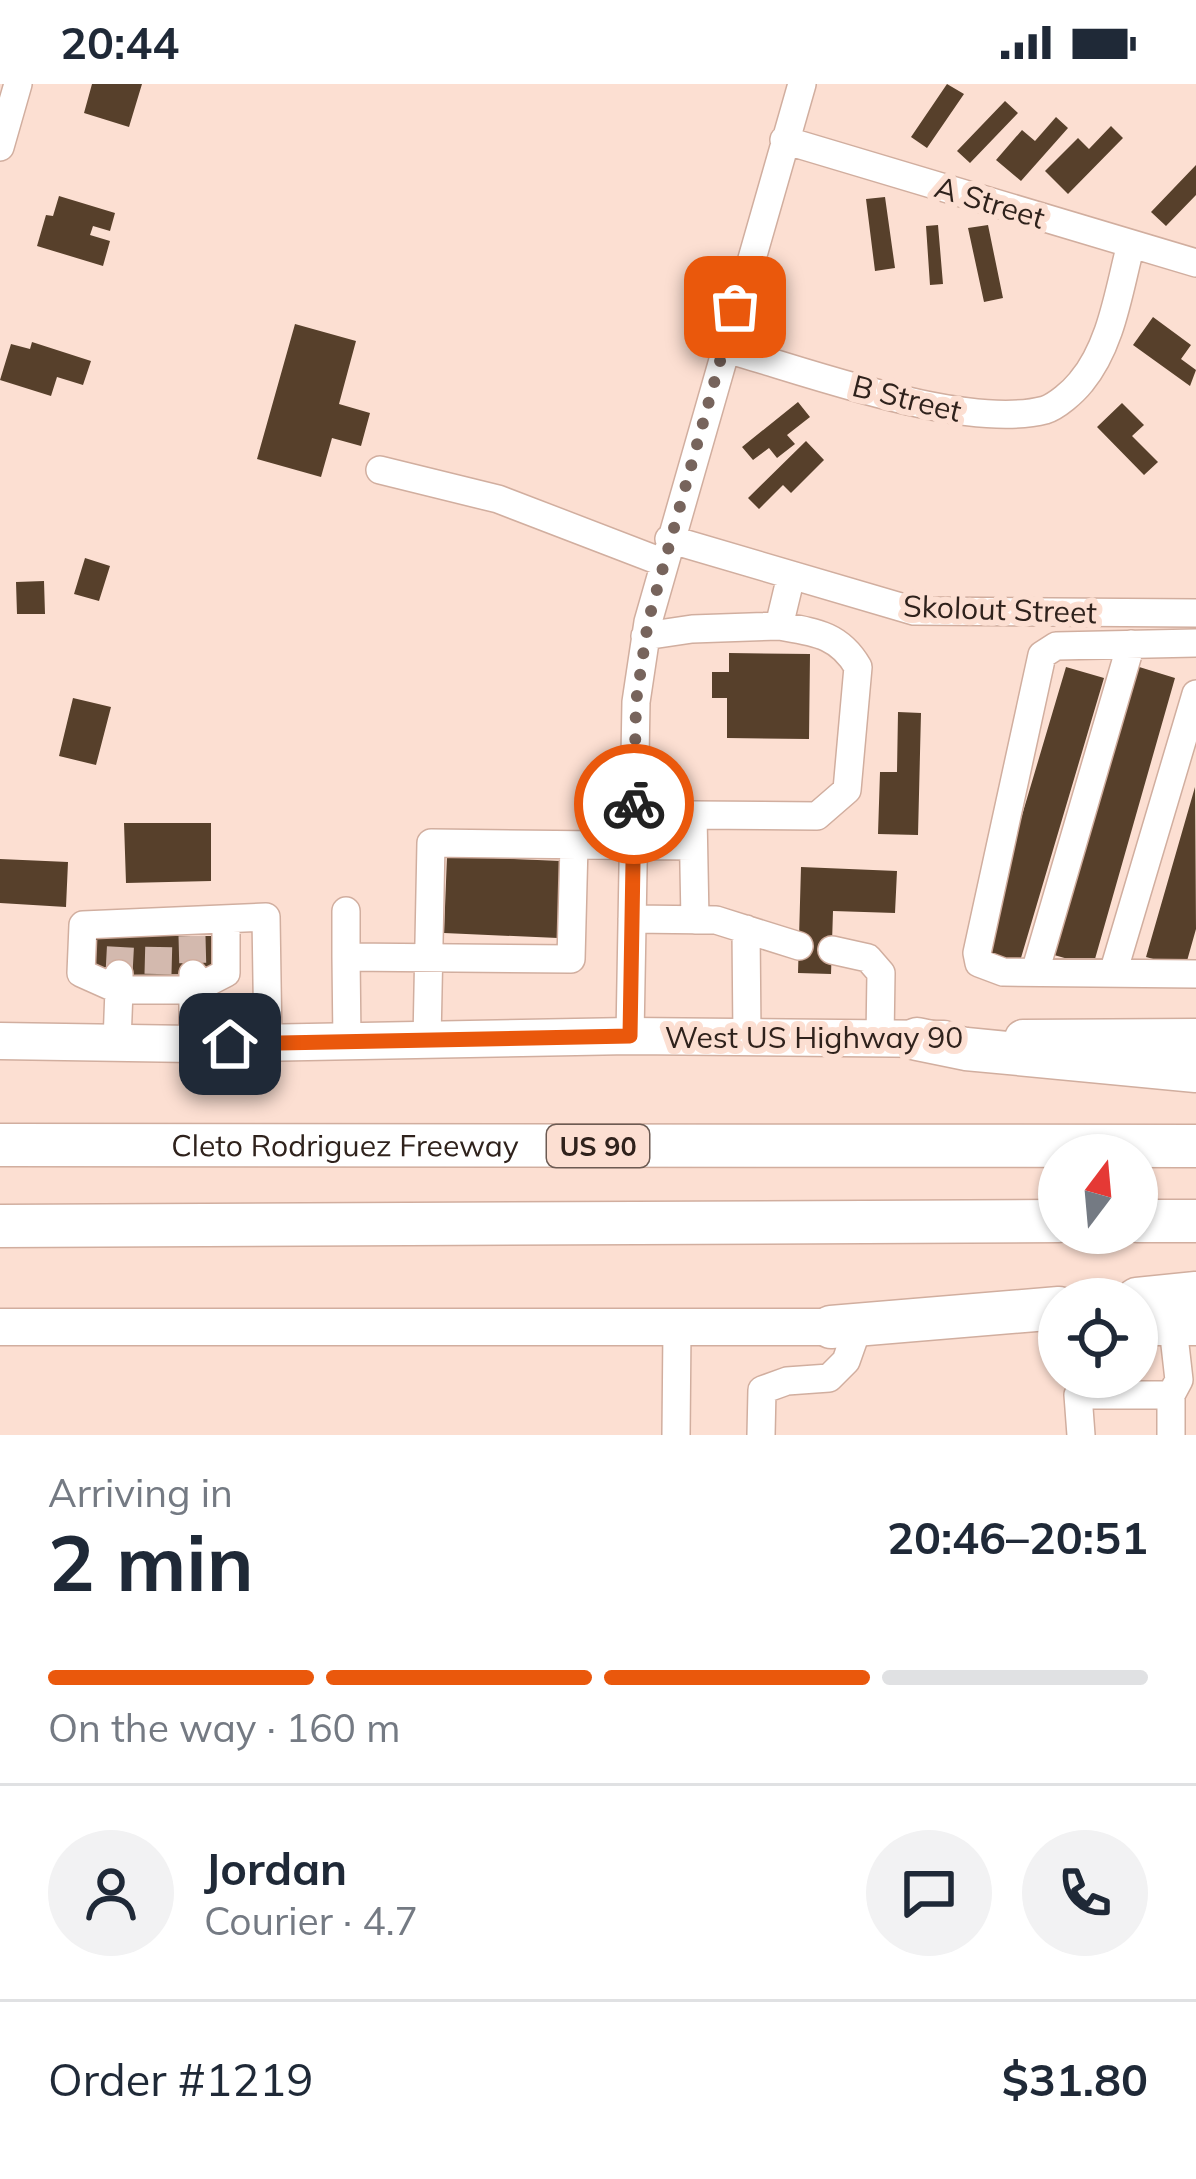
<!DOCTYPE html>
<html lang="en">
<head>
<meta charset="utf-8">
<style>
  :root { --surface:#fff; --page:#f2f2f3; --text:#1f2937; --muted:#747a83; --line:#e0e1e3; --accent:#ea580c }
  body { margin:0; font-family:Mulish,sans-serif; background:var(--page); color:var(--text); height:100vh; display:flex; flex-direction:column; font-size:45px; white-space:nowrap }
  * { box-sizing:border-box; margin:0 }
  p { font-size:39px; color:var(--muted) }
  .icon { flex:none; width:66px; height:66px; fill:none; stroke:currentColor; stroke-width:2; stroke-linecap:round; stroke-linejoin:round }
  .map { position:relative; height:1351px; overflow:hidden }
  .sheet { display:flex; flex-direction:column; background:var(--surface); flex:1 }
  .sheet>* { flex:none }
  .needle { width:78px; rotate:16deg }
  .controls { position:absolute; left:1038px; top:1050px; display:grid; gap:24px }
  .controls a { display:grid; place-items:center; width:120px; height:120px; border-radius:50%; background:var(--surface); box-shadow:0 3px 9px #0004; font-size:60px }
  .pin { position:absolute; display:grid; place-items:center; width:102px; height:102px; color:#fff; margin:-51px; border-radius:24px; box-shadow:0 6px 18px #0006 }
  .courier { position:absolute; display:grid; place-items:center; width:120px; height:120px; margin:-60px; border:9px solid #ea580c; border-radius:50%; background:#fff; color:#222; box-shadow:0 3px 15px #0007 }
  .overview em { font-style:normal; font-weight:700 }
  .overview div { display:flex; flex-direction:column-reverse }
  .overview { display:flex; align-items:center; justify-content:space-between; height:204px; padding:0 48px }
  h1 { font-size:78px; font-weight:700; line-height:90px }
  .bar { display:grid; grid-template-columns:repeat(4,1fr); gap:18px 12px; align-content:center; height:144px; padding:0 48px }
  .bar i { height:15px; border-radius:9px; background:var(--line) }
  .bar .active { background:var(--accent) }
  .bar p { grid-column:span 4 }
  .line { display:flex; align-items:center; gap:30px; padding:0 48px; border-top:3px solid var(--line) }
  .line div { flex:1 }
  .round { display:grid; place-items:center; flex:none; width:126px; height:126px; border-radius:63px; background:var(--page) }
  .status { display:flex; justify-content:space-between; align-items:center; height:84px; padding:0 60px; background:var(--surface); direction:ltr }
  .status svg { height:33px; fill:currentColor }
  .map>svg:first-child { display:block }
</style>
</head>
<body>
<div class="status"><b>20:44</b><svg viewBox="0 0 49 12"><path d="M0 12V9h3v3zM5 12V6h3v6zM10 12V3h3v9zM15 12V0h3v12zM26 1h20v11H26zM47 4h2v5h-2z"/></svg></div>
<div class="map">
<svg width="1196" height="1351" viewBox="0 0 1196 1351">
  <rect width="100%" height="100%" fill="#fcdfd2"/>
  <!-- building -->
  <path fill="#57402b" d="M92,0H142L129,43L84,29Z
    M947,0L964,10L927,64L911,53Z
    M1005,17L1018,29L970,79L957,67Z
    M1056,33L1068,44L1021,97L996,76L1022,46L1035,57Z
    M1111,42L1123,54L1068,110L1045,87L1078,54L1089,65Z
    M1196,81V111L1166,142L1151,128Z
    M59,112L115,129L110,147L93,142L90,151L110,157L103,182L37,162L46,131L53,132Z
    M885,113L895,184L875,187L866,115Z
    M938,141L943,200L930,201L926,142Z
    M988,141L1003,214L984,218L968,144Z
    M1153,233L1191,261L1181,275L1196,286L1190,302L1133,261Z
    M295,240L356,257L339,320L370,329L361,362L332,354L321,393L257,375Z
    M32,258L91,277L83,301L57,293L51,312L0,296L11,260L30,265Z
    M798,318L810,333L787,351L795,360L777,374L769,364L753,376L742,363Z
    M1122,319L1144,341L1132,352L1158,378L1144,391L1097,343Z
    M806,357L824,376L791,409L783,401L759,425L748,414Z
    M85,474L110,482L99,517L74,510Z
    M44,497L45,530H17L16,498Z
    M729,569L810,570L809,655L727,654V614H712V588H729Z
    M1136,582L1175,594L1093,882L1054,871Z
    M1066,583L1104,594L1018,884L980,873Z
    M73,614L111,623L96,681L59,672Z
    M898,628L921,629L918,751L878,750L880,688H897Z
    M1195,703L1196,845L1185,884L1146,873Z
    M124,739H211V797L126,799Z
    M447,772L561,777L558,854L444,849Z
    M0,775L68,778L66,823L0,819Z
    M801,783L897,787L895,829L833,827L831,890L798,889Z
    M90,852H219V890L90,891Z"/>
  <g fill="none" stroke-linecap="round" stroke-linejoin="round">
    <!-- minor-tunnel -->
    <path stroke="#d3b9ae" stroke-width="27" stroke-dasharray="27 14" stroke-linecap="butt" d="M192,852L193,890
      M119,890L121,852
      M158,890L159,852"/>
    <!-- minor casing -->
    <g stroke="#d1ae9f" stroke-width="30">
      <path id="minor" d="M784,56L1196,179
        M0,63L18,0
        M723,264C806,287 965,347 1045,326C1057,322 1073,308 1081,298C1112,261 1119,205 1131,160
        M380,386L498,415L662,478
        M669,455L914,527L1196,529
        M645,552L692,545L779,542
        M1196,559L1056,562L1042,571L977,869L979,879L1003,888L1196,890
        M346,827V873
        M632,835L716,836L799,862
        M695,836L693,731L817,732L847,706L858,583C839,550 814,548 779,542L791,492
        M746,845L747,953
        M832,866L868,874L881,889L880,954
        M1035,888L1131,560
        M1113,889L1196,610
        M119,890V906H193V960
        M193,890V906L226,889V835
        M630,952L636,618L648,538L802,0
        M427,956L431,759L693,762
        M117,958L119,906L81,889L83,841L266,833L268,959
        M347,958L346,873L571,875L574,761
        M676,1351L677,1244
        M761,1351L762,1306L787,1297L829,1294L846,1277L858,1243
        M1081,1351L1078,1311H1171
        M1171,1351V1311L1179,1296L1173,1243"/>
    </g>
    <!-- major casing -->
    <g stroke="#d1ae9f" stroke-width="39">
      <path id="major" d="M1023,954L1196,953
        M0,957L193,960L630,952L944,955
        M0,1243H857
        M1137,1243H1196"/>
    </g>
    <!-- highway casing -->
    <g stroke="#d1ae9f" stroke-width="45">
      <g id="highway">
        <path d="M917,955L966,965L1196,987"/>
        <path id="s1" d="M0,1061L1196,1062"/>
        <path d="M1137,1137H1196"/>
        <path d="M0,1142L1059,1137"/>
        <path d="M1137,1215L1196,1209"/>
        <path d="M831,1243L1059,1224"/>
      </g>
    </g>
    <!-- minor -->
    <use href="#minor" stroke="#fff" stroke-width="27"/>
    <!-- major -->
    <use href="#major" stroke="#fff" stroke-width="36"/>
    <!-- highway -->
    <use href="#highway" stroke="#fff" stroke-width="42"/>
  </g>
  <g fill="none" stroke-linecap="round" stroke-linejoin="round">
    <!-- done -->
    <path stroke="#77645c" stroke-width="12" stroke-dasharray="0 21.6" d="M634,720L636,618L648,538L735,223"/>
    <!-- route -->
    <path stroke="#ea580c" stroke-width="15" d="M230,960L630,952L634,720"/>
  </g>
  <g text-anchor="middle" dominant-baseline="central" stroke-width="12" stroke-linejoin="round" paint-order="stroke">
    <!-- shield labels -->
    <rect fill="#fcdfd2" stroke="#6c5b53" stroke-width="3" x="547" y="1041" width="102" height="42" rx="9"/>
    <g font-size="27" font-weight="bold" fill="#2f221c">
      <text x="598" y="1062">US 90</text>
    </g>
    <!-- street labels -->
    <g font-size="30" fill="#2f221c" stroke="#fcdfd2">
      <text transform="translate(990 118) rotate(17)">A Street</text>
      <text transform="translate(907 314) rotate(14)">B Street</text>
      <text transform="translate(1000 525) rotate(2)">Skolout Street</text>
      <text x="814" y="953">West US Highway 90</text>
      <text stroke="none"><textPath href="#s1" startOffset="345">Cleto Rodriguez Freeway</textPath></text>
    </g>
  </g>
</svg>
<div class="controls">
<a><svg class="needle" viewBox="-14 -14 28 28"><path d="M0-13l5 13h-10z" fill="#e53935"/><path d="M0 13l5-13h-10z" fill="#747a83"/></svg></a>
<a><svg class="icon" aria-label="locate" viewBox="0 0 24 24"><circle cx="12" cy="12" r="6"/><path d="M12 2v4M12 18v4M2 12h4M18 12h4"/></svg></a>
</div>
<div class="pin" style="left:735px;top:223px;background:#ea580c"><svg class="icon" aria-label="bag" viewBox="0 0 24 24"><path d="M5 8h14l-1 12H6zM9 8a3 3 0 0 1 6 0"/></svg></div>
<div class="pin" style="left:230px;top:960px;background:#1f2937"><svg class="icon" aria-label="home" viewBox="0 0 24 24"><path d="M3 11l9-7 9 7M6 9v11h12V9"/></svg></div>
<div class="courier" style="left:634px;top:720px"><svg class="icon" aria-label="bike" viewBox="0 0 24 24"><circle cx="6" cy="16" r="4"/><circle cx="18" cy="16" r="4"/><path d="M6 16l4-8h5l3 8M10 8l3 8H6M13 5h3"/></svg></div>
</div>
<section class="sheet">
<div class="overview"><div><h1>2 min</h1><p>Arriving in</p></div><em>20:46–20:51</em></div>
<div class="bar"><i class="active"></i><i class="active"></i><i class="active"></i><i></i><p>On the way · 160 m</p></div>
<div class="line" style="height:216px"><a class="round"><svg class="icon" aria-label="person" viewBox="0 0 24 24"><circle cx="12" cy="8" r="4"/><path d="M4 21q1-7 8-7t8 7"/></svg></a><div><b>Jordan</b><p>Courier · 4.7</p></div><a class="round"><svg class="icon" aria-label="chat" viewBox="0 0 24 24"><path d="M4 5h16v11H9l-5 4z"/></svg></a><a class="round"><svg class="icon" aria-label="phone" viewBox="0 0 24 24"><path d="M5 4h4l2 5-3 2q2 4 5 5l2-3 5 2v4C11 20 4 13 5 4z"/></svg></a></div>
<div class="line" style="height:156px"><div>Order #1219</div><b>$31.80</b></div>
</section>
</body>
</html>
